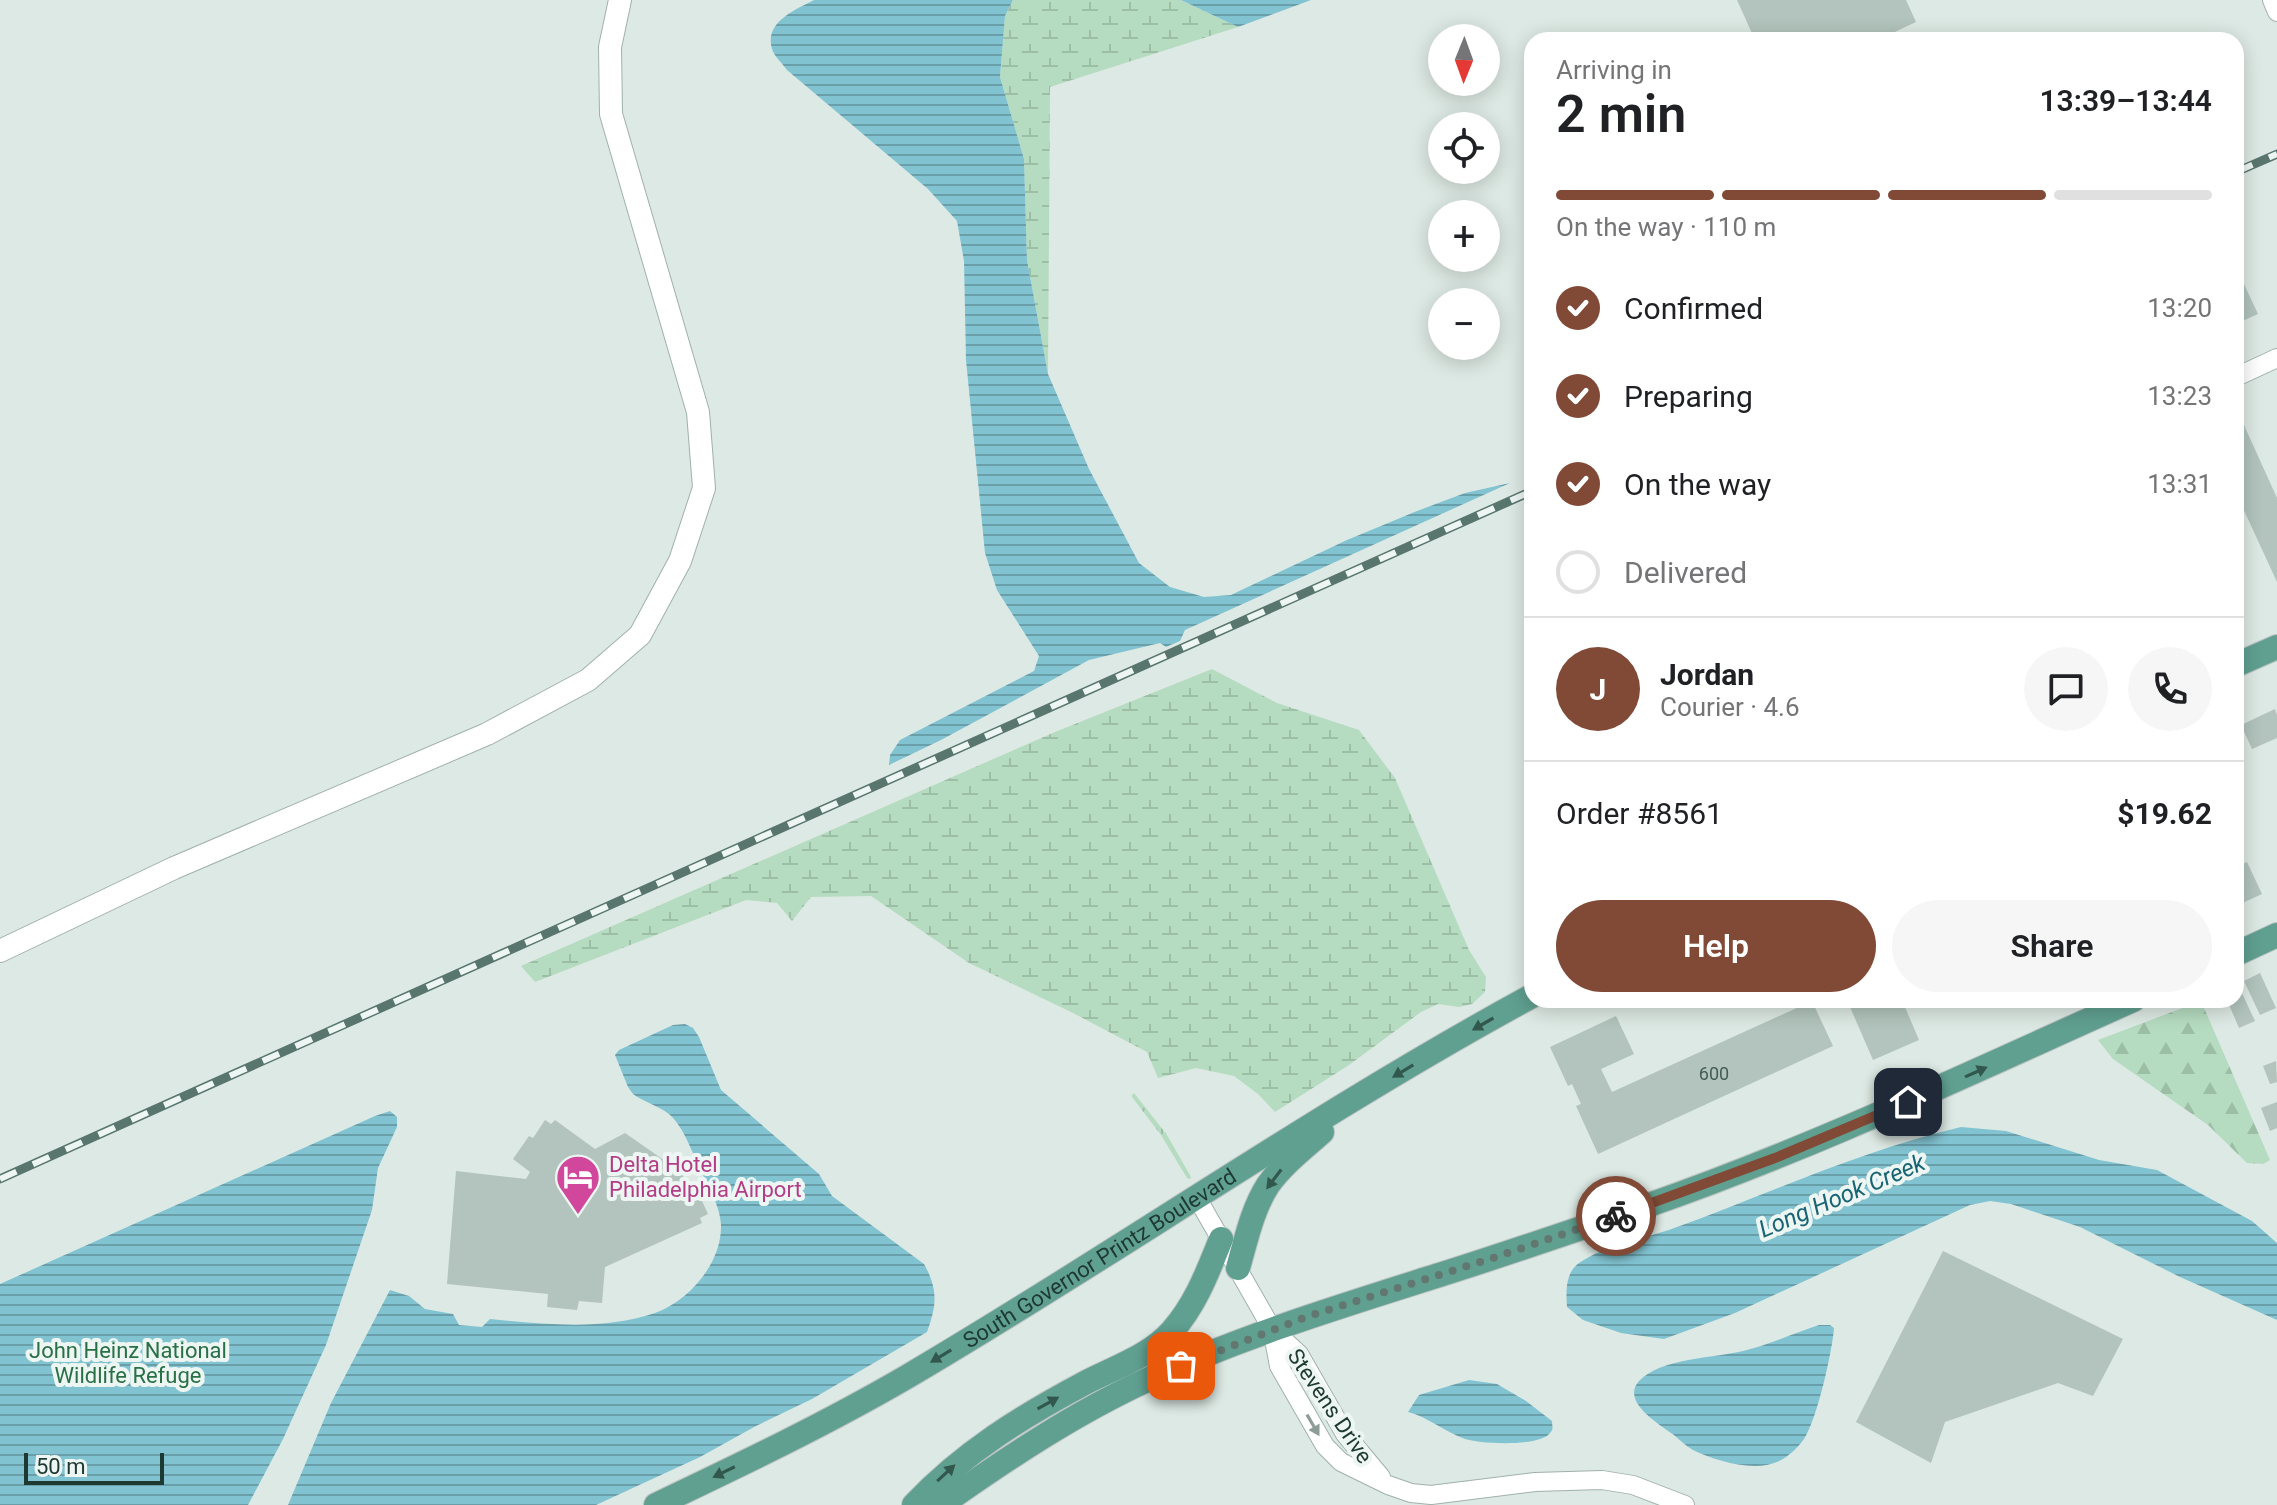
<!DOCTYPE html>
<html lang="en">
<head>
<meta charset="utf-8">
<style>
  :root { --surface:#fff; --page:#f6f6f6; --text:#202124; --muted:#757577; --line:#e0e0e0; --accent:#804a37 }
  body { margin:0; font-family:Roboto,sans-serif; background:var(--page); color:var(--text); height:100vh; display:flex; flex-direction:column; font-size:30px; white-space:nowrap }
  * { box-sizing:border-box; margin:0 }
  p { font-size:26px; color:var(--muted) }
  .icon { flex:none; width:44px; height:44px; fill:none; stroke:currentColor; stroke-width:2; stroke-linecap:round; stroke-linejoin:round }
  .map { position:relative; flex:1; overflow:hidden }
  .details { position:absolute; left:1524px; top:32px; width:720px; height:976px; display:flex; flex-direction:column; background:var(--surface); border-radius:24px; box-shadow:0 4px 20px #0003 }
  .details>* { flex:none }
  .needle { width:52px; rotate:181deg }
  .tools { position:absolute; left:1428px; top:24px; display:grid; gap:16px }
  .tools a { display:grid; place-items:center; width:72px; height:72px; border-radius:50%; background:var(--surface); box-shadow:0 4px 20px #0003; font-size:40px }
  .scale { position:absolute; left:24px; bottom:20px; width:140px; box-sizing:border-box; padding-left:8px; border:4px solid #1e3932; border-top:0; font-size:22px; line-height:28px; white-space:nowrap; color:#1e3932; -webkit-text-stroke:6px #edf6f2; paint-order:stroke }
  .pin { position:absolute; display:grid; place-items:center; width:68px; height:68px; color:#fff; margin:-34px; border-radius:16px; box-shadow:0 4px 12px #0006 }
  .courier { position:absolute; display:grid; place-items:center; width:80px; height:80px; margin:-40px; border:6px solid #804a37; border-radius:50%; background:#fff; color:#222; box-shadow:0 2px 10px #0007 }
  .summary em { font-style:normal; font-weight:600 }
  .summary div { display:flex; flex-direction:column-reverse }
  .summary { display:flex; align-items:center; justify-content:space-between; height:136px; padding:0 32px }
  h1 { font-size:52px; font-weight:600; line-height:60px }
  .bar { display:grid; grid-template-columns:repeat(4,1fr); gap:12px 8px; align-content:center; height:96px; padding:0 32px }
  .bar i { height:10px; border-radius:6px; background:var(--line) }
  .bar .on { background:var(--accent) }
  .bar p { grid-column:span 4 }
  .line { display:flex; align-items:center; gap:20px; padding:0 32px; border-top:2px solid var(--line) }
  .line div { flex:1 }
  .round { display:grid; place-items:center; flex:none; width:84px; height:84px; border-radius:42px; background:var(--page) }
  ol { padding:0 32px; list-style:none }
  li { display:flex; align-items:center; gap:24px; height:88px }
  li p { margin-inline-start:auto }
  li .icon { padding:8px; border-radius:50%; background:var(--accent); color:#fff; stroke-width:4 }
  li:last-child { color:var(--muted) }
  li i { width:44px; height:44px; border:4px solid var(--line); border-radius:50% }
  .primary-button { display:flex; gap:16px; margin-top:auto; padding:16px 32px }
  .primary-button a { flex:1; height:92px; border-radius:48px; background:var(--accent); color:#fff; font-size:32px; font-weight:600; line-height:92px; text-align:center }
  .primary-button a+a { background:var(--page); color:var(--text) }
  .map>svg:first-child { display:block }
</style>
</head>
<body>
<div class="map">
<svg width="2277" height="1505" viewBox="0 0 2277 1505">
  <defs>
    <pattern id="grass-tufts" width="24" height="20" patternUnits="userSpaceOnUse" patternTransform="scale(2)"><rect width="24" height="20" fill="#b5dcc0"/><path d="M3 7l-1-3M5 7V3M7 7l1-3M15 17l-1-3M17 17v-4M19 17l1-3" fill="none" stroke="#9bbea5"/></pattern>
    <pattern id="forest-firs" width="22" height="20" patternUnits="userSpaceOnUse" patternTransform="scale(2)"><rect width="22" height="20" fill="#b5dcc0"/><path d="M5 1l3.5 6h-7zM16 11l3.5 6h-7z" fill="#9bbea5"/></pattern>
    <pattern id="wetland-marsh" width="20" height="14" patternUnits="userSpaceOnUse" patternTransform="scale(2)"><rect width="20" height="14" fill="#b5dcc0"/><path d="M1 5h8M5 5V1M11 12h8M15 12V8" fill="none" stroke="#9bbea5"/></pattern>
    <pattern id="water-rules" width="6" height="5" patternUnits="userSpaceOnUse" patternTransform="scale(2)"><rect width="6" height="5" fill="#82c3d1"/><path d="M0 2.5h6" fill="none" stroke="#6a9faa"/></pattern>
  </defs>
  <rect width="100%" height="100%" fill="#dde9e4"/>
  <!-- grass -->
  <path fill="url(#grass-tufts)" d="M1134,1093L1167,1135L1191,1177L1190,1179L1187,1178L1161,1135L1132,1097V1095Z"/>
  <!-- forest -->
  <path fill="url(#forest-firs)" d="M2201,1001L2270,1160L2263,1164L2247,1163L2208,1125L2113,1059L2098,1040Z"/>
  <!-- wetland -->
  <path fill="url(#wetland-marsh)" d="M1013,0H1181L1238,27L1050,87L1048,374L1027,260L1024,159L1000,77L1005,16Z
    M1212,669L1277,703L1359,730L1395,778L1469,950L1486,977L1485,992L1472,1004L1459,1007L1438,1004L1421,1012L1349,1065L1275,1112L1258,1094L1234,1076L1196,1068L1158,1078L1147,1052L1073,1013L969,963L871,896L811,897L792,921L777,903L746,900L535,982L521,966L1055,732Z"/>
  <!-- water -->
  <path fill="url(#water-rules)" d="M814,0H1013L1005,16L1000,77L1024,159L1027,260L1048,374L1089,469L1139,563L1170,587L1204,597L1231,595L1347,540L1417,511L1465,493L1510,483L1185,630L1180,641L1166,647L1160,643L1089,660L941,740L889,765L890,755L900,740L1034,671L1039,656L997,590L985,553L966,360L964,261L957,221L928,189L787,70C783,64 774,56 772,49C764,22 795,10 814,0Z
    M1181,0H1311L1238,27Z
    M685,1024L693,1028L699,1037L721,1090L819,1174L832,1196L924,1264C938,1289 937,1305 927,1332L812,1399L756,1426L700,1457L596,1505H288L331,1403L390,1290L409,1296L425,1309L453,1314L459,1325L482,1327L490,1319C544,1324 602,1331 655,1313C689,1301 722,1263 721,1225C720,1204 706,1182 697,1163C691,1148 684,1131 674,1119C664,1107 645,1103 633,1094L628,1087L615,1055L619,1050L673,1025Z
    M390,1111L397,1117V1127L378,1168L372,1210L326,1345L283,1439L248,1505H0V1284L375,1116Z
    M1961,1127L2006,1131L2099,1160L2157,1170L2252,1221L2277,1243V1320L2180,1277L2080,1227L2011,1204L1990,1201L1970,1205L1735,1313L1664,1339L1621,1333L1583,1320L1567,1307C1566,1292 1565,1273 1579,1263C1609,1243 1645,1239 1677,1227C1772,1192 1863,1150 1961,1127Z
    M1819,1325H1830L1834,1328C1832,1353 1817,1419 1804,1439C1800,1445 1792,1453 1786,1457C1762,1475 1718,1462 1693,1450C1686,1446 1680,1440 1674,1435C1661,1425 1620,1402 1639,1381C1661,1358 1714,1358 1743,1351C1769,1345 1794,1333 1819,1325Z
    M1469,1380L1497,1384L1526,1401L1552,1421C1552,1427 1554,1428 1550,1433C1540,1447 1480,1444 1465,1439C1445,1432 1428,1417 1408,1412L1419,1395Z"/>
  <!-- building -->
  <path fill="#b2c4bd" d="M1737,0H1906L1916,22L1878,40H1755Z
    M2236,267L2258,314L2236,324Z
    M2239,414L2277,498V582L2236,493V416Z
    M2275,709L2277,715V738L2252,749L2241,725Z
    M2247,862L2262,894L2236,906V867Z
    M2260,973L2276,1008L2260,1015L2244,981Z
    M2241,991L2255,1021L2239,1028L2227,1000H2236V993Z
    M1847,1000H1902L1919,1040L1873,1060Z
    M1812,1001L1833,1046L1598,1154L1576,1106L1581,1104L1572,1084L1568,1086L1550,1047L1616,1016L1634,1054L1601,1069L1612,1092Z
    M2276,1061L2277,1082L2270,1084L2263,1066Z
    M2277,1102V1128L2270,1131L2261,1108Z
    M545,1120L551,1124L555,1120L595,1149L625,1133L681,1172L690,1192L697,1190L708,1214L700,1218L702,1223L605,1267L602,1303L579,1301L577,1310L547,1307L548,1294L447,1284L456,1171L526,1179L530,1172L513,1159L529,1136L533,1138Z
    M1943,1251L2123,1339L2093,1396L2058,1383L1945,1422L1931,1463L1856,1422Z"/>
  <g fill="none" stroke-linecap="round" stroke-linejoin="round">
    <!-- minor casing -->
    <g stroke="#a0b1ab" stroke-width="20">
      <path id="minor" d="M2272,0L2277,12
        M2236,377L2277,358
        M1196,1196L1272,1329L1299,1354L1345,1434L1381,1477
        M1272,1329L1279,1366L1325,1446L1341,1462L1388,1485L1411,1493L1431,1495L1535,1482L1602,1480L1633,1485L1685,1505"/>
    </g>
    <!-- tertiary casing -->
    <g stroke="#a0b1ab" stroke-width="24">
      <path id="tertiary" d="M0,951L174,868L487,734L588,680L640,635L680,561L704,488L698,412L611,114L610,47L620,0"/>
    </g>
    <!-- primary casing -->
    <g stroke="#bcc4c2" stroke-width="26">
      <g id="primary">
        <path d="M2236,665L2277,647"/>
        <path d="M2236,954L2277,935"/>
        <path d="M1238,1268C1246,1240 1252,1210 1268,1185C1283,1164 1303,1149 1322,1132"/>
        <path id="s1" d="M656,1505C742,1464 828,1423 910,1375C1119,1252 1318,1112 1532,996"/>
        <path d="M914,1505C963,1453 1021,1417 1083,1384C1113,1368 1149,1357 1172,1331C1196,1304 1208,1271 1221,1239"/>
        <path d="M941,1505C1006,1459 1075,1413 1147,1380C1240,1337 1338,1307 1436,1276C1506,1254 1576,1230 1646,1206C1813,1148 1972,1072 2133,1000"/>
      </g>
    </g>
    <!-- minor -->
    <use href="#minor" stroke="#fff" stroke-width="18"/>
    <!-- tertiary -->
    <use href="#tertiary" stroke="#fff" stroke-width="22"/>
    <!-- primary -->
    <use href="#primary" stroke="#60a091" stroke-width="24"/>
    <!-- rail casing -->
    <g stroke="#58756e" stroke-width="9">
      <path id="rail" d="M2236,172L2277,154
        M0,1179L1532,491"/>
    </g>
    <!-- rail -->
    <use href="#rail" stroke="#edf6f2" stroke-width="6" stroke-dasharray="18" stroke-linecap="butt"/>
  </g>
  <!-- one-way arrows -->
  <defs><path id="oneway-solid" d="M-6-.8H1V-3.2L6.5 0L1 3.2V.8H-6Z" transform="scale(2)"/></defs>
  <g fill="#32584e">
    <use href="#oneway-solid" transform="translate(1483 1024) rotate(150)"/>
    <use href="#oneway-solid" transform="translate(1403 1071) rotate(149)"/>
    <use href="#oneway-solid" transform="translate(1976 1072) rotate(-24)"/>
    <use href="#oneway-solid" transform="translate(1274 1179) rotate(127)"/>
    <use href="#oneway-solid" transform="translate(941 1356) rotate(149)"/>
    <use href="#oneway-solid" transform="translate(1048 1403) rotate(-29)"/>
    <use href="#oneway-solid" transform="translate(724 1472) rotate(154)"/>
    <use href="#oneway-solid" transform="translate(946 1473) rotate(-43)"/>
  </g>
  <use fill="#8e9c98" href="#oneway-solid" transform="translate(1313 1425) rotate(60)"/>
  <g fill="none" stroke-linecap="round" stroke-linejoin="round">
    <!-- done -->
    <path stroke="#617770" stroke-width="8" stroke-dasharray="0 14.4" d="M1181,1366L1309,1316L1496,1257L1616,1216"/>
    <!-- route -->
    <path stroke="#804a37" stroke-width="10" d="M1616,1216L1775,1158L1908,1102"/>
  </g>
  <!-- icons -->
  <defs>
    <g id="hotel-pin" transform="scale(2.3)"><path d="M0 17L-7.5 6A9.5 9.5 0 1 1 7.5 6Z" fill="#d1479c" stroke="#edf6f2"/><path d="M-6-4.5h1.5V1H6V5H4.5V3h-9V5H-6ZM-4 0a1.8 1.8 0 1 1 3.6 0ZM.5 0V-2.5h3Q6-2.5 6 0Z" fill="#fff"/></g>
  </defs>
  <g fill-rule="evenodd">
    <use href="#hotel-pin" x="578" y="1177"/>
  </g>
  <g text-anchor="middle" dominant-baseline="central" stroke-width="8" stroke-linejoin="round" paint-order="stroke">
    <!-- number labels -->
    <g font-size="18" fill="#435c55">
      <text x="1714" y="1073">600</text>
    </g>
    <!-- hotel labels -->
    <g font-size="22" fill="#b23c85" stroke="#edf6f2" text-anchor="start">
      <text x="609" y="1164">Delta Hotel<tspan x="609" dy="25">Philadelphia Airport</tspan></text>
    </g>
    <!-- street labels -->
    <g font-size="22" fill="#1e3932" stroke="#edf6f2">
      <text stroke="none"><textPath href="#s1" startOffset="508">South Governor Printz Boulevard</textPath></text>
      <text transform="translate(1330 1406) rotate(56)">Stevens Drive</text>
    </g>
    <!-- park labels -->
    <g font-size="22" fill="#287046" stroke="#edf6f2">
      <text x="128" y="1350">John Heinz National<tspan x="128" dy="25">Wildlife Refuge</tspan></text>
    </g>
    <!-- water labels -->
    <g font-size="24" font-style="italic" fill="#186475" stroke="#edf6f2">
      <text transform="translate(1842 1196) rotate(-23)">Long Hook Creek</text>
    </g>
  </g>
</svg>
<div class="tools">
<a><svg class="needle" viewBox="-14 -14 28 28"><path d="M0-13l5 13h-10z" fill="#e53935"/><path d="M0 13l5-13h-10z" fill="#757577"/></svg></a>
<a><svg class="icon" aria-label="locate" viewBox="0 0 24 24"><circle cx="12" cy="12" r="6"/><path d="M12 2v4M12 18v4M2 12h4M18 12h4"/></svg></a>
<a>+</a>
<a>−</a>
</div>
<div class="scale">50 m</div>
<div class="pin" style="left:1181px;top:1366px;background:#ea580c"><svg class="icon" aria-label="bag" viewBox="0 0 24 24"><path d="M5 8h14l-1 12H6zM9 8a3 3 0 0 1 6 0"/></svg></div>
<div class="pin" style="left:1908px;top:1102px;background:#1f2937"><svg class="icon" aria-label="home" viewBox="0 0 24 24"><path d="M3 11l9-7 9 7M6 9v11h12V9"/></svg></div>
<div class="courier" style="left:1616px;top:1216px"><svg class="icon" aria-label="bike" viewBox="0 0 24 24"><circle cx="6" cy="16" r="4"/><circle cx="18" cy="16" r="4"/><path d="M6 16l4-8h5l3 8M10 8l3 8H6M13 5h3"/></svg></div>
<section class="details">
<div class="summary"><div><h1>2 min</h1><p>Arriving in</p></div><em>13:39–13:44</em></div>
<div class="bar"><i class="on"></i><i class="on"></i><i class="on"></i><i></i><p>On the way · 110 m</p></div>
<ol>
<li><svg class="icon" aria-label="check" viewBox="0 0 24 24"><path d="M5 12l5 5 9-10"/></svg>Confirmed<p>13:20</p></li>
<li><svg class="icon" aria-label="check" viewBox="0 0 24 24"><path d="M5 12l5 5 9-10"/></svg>Preparing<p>13:23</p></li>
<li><svg class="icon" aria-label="check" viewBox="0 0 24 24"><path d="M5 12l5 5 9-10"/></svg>On the way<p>13:31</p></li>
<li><i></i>Delivered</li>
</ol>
<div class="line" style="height:144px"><b class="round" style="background:var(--accent);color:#fff">J</b><div><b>Jordan</b><p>Courier · 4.6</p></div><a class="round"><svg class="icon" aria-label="chat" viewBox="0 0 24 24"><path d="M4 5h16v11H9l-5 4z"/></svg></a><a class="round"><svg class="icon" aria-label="phone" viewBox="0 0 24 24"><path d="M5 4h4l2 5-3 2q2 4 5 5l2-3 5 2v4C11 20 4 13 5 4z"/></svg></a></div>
<div class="line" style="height:104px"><div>Order #8561</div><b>$19.62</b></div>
<div class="primary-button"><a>Help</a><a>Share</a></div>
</section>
</div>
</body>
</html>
